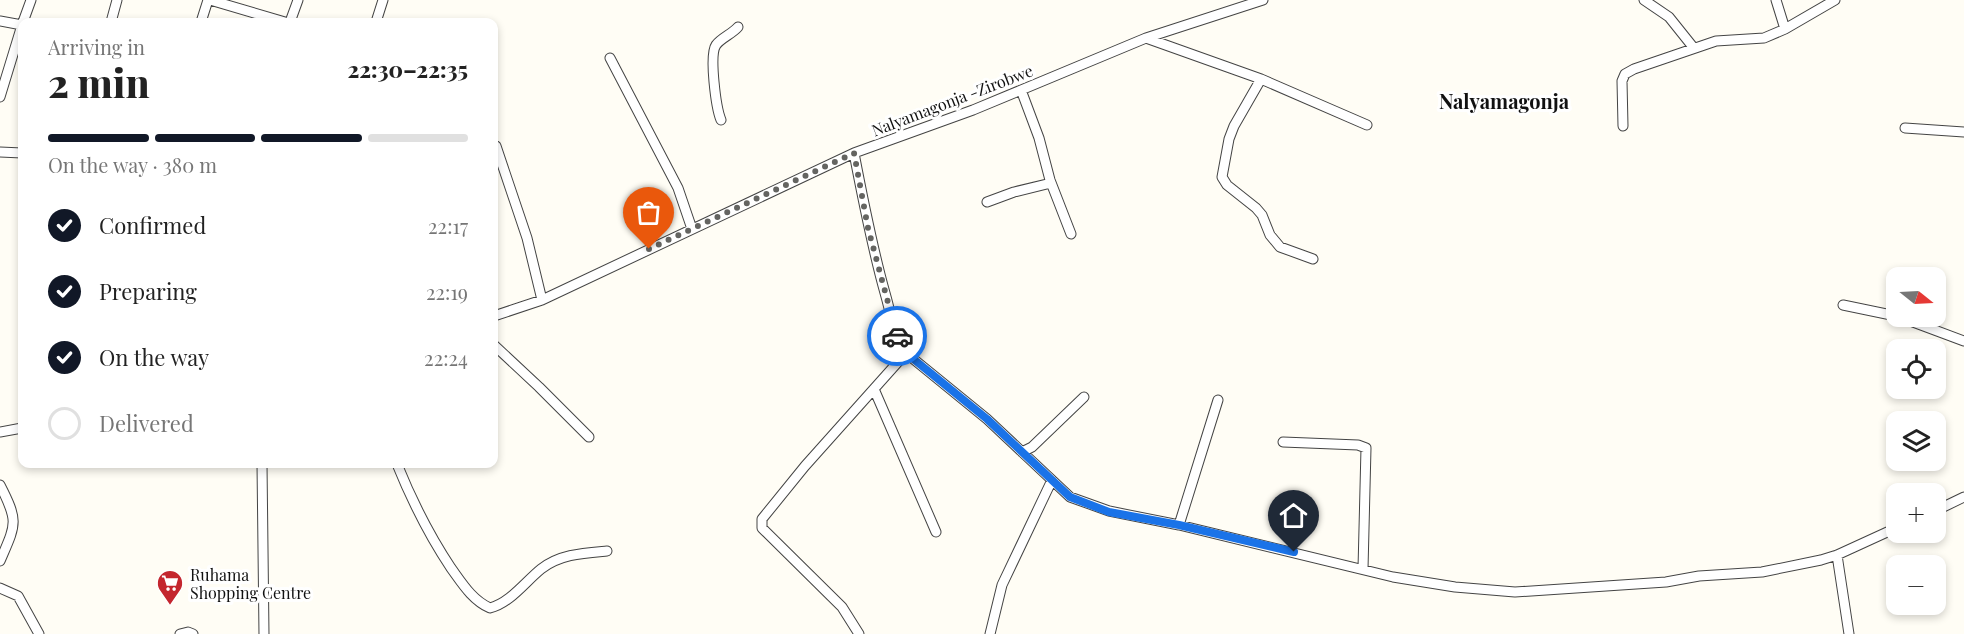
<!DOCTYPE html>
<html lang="en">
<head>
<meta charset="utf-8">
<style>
  :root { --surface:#fff; --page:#f6f6f6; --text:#222; --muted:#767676; --line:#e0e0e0; --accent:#111827 }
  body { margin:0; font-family:"Playfair Display",serif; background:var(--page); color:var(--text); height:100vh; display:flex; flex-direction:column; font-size:22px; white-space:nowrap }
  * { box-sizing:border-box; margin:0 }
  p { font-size:20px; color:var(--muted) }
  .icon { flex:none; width:33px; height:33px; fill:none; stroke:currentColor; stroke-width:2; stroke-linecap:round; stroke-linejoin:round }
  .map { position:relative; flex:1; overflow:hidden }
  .side { position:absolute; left:18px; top:18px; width:480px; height:450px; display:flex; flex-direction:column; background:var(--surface); border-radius:12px; box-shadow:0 3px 9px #0003 }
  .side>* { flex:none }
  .needle { width:39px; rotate:108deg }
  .buttons { position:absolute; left:1886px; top:267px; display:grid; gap:12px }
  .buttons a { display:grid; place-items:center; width:60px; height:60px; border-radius:12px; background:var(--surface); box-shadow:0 3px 9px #0003; font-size:30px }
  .pin { position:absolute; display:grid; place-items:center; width:51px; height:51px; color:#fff; margin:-62px -26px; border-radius:50% 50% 50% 0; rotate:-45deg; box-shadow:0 0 6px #0007 }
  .pin .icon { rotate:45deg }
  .courier { position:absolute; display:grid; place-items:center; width:60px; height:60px; margin:-30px; border:4px solid #1a73e8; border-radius:50%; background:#fff; color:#222; box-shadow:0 2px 8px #0007 }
  .headline em { font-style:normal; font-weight:800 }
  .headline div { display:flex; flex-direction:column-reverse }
  .headline { display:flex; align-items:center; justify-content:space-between; height:102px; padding:0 30px }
  h1 { font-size:39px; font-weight:800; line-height:45px }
  .bar { display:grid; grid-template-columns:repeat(4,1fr); gap:9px 6px; align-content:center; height:72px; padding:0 30px }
  .bar i { height:8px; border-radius:4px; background:var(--line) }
  .bar .current { background:var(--accent) }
  .bar p { grid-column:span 4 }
  ol { padding:0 30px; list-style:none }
  li { display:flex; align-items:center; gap:18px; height:66px }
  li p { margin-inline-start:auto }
  li .icon { padding:6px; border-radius:50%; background:var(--accent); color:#fff; stroke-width:4 }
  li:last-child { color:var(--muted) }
  li i { width:33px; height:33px; border:3px solid var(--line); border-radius:50% }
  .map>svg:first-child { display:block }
</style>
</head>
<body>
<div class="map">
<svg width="1964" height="634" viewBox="0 0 1964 634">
  <rect width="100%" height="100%" fill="#fffdf5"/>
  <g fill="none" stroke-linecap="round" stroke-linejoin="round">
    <!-- street casing -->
    <g stroke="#444" stroke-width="11">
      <path id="street" d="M210,0L285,22
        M1644,0L1669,17L1693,47
        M1776,0L1785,29
        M0,21L22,25
        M23,22L31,0
        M111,22L117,0
        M201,22L208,0
        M290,22L298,0
        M376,22L383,0
        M1146,38L1261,79L1367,125
        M610,58L678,188L692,229
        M1261,79L1234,126L1229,139L1222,177L1227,185L1256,208L1262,215L1270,235L1280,247L1313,259
        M1021,90L1039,138L1050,180L1071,234
        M0,97L22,25
        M721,120C716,108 709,55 716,45C721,38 732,34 738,27
        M1623,126L1622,81L1625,74L1634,69L1716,41L1764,38L1785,29L1835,0
        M1905,128L1964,132
        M496,146L527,238L542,300
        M0,152L22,153
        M854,153C863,200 872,247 885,293C891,314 894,335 906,353L987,419L1070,497L1109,511L1179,525L1393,577L1455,587L1515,592L1666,582L1699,576L1762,572L1821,560L1837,555L1896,528
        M987,202L1014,192L1051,183
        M1843,305L1896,316
        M494,316L542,300L854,153L973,110L1146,38L1263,0
        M1897,316L1964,341
        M494,345L539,387L589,437
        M874,389L936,532
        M0,432L22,428
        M1283,442L1358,445L1366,448L1363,569
        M1022,452L1032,447L1084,397
        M262,464L264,634
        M397,464C412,501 429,535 451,568C462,583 472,600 490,608C510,603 525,582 541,569C560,554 584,553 607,551
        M0,485C19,522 16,524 0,561
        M1935,511L1964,497
        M1179,525L1218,400
        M1837,555L1849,634
        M0,588L18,596L39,634
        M180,634L188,632L193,634
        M859,634L842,607L765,531L762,528V519L805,466L906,353
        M990,634L1002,585L1052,480"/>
    </g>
    <!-- street -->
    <use href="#street" stroke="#fff" stroke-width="9"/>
  </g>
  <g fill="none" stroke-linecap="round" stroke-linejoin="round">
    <!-- done -->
    <path stroke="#646461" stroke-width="6" stroke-dasharray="0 10.8" d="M649,249L854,153L868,228L897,336"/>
    <!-- route -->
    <path stroke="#1a73e8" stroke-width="8" d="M897,336L906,353L987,419L1070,497L1109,512L1179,525L1294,552"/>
  </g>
  <!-- icons -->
  <defs>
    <g id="supermarket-pin" transform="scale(1.35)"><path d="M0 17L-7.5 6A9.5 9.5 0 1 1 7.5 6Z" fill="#c4262e" stroke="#fff"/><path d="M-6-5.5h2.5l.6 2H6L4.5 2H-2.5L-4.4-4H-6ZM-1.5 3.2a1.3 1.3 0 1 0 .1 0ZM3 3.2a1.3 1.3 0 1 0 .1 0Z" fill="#fff"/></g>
  </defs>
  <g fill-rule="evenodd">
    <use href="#supermarket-pin" x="170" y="583"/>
  </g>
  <g text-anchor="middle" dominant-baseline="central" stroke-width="6" stroke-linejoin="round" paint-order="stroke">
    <!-- street labels -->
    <g font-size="16" fill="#111" stroke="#fff">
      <text transform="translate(952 100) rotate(-21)">Nalyamagonja -Zirobwe</text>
    </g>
    <!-- poi labels -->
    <g font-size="16" fill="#111" stroke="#fff" text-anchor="start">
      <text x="190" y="574">Ruhama<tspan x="190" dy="18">Shopping Centre</tspan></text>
    </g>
    <!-- quarter labels -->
    <g font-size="20" font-weight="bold" fill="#111" stroke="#fff">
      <text x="1504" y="100">Nalyamagonja</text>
    </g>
  </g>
</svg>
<div class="buttons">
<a><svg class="needle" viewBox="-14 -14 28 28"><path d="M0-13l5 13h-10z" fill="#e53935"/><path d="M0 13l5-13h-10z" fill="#767676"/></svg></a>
<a><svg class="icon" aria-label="locate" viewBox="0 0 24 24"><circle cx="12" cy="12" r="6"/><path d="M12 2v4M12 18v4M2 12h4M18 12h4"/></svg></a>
<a><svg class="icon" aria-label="layers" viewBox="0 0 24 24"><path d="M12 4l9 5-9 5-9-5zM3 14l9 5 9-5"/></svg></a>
<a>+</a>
<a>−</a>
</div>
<div class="pin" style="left:649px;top:249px;background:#ea580c"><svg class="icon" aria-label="bag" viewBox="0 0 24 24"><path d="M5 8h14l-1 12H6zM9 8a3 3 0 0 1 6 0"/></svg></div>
<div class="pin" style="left:1294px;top:552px;background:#1f2937"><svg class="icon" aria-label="home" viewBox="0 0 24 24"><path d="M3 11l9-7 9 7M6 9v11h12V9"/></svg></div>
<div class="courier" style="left:897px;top:336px"><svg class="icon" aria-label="car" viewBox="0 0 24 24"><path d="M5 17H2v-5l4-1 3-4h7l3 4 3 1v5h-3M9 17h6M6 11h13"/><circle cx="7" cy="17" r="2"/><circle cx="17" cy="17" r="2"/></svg></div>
<section class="side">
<div class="headline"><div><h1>2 min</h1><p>Arriving in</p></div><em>22:30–22:35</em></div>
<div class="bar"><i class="current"></i><i class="current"></i><i class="current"></i><i></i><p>On the way · 380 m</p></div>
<ol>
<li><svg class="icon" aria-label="check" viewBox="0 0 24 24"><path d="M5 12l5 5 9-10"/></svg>Confirmed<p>22:17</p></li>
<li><svg class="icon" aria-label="check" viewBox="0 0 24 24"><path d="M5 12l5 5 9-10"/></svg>Preparing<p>22:19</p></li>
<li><svg class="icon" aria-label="check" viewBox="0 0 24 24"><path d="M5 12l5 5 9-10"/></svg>On the way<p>22:24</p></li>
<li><i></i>Delivered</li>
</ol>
</section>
</div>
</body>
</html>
